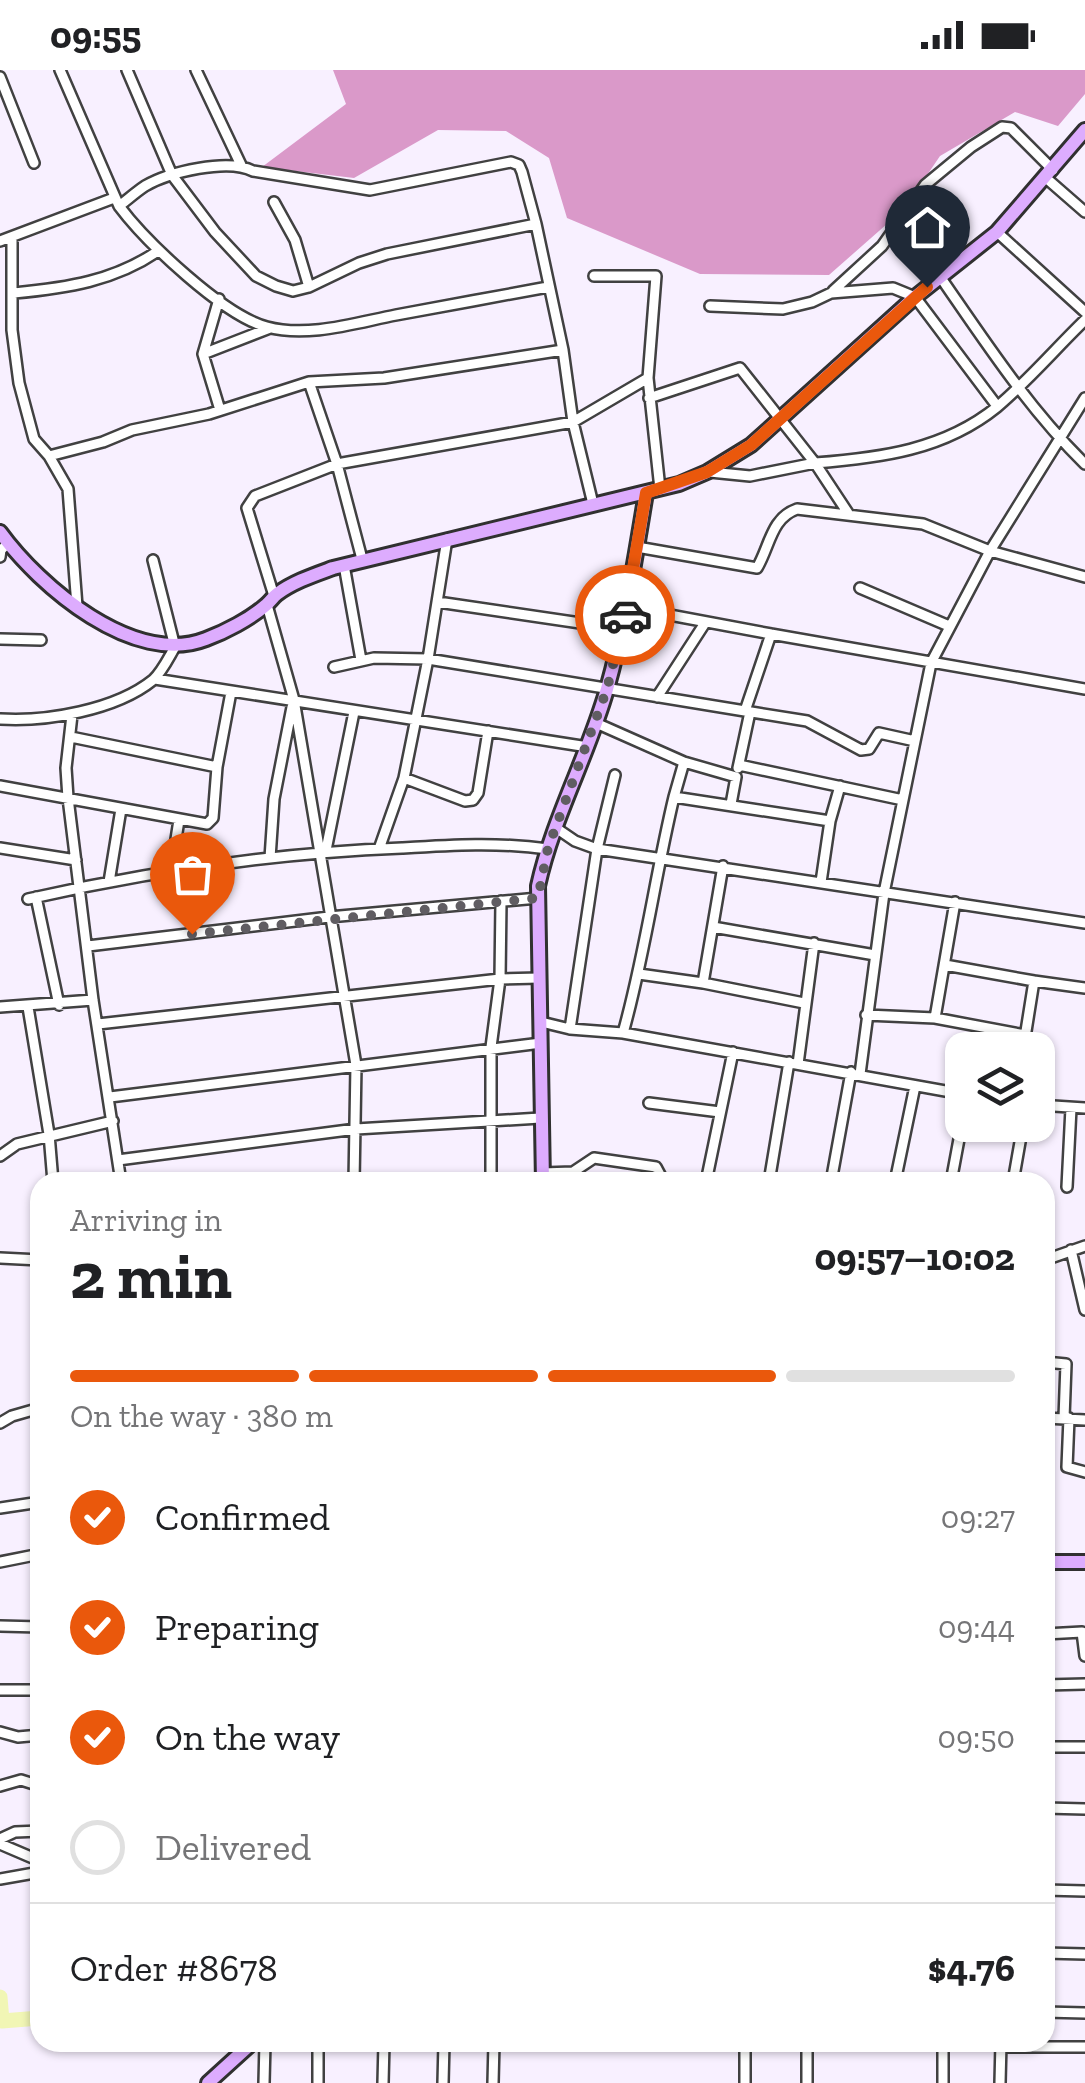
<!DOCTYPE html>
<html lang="en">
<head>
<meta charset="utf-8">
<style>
  :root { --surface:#fff; --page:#f2f2f2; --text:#202124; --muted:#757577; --line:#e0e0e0; --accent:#ea580c }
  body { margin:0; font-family:"Zilla Slab",serif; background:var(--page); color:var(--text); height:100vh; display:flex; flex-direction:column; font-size:38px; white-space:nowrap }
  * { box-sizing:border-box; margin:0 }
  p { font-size:32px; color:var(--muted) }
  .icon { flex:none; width:55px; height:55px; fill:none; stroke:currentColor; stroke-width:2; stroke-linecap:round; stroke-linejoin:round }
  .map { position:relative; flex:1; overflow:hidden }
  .drawer { position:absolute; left:30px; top:1102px; width:1025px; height:880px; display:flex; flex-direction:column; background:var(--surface); border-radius:30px; box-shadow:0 2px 8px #0004 }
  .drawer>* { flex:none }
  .fabs { position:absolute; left:945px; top:962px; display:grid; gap:20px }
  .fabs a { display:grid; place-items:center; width:110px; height:110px; border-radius:20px; background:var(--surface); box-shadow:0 2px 8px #0004; font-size:50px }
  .pin { position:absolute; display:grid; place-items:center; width:85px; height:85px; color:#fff; margin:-102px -42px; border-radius:50% 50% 50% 0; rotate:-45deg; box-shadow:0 0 10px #0007 }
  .pin .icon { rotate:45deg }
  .courier { position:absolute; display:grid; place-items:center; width:100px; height:100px; margin:-50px; border:8px solid #ea580c; border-radius:50%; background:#fff; color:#222; box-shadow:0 2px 12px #0007 }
  .overview em { font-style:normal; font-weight:700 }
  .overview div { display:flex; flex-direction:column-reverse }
  .overview { display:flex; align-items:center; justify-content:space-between; height:170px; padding:0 40px }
  h1 { font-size:65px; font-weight:700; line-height:75px }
  .bar { display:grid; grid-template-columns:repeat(4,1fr); gap:15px 10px; align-content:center; height:120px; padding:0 40px }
  .bar i { height:12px; border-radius:8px; background:var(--line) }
  .bar .on { background:var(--accent) }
  .bar p { grid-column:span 4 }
  .line { display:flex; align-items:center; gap:25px; padding:0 40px; border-top:2px solid var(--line) }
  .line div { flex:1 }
  ol { padding:0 40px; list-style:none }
  li { display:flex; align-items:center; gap:30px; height:110px }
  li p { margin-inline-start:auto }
  li .icon { padding:10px; border-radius:50%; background:var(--accent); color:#fff; stroke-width:4 }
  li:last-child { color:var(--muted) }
  li i { width:55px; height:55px; border:5px solid var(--line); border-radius:50% }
  .status { display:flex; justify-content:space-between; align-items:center; height:70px; padding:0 50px; background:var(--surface); direction:ltr }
  .status svg { height:28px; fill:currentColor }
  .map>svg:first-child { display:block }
</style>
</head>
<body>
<div class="status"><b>09:55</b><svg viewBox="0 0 49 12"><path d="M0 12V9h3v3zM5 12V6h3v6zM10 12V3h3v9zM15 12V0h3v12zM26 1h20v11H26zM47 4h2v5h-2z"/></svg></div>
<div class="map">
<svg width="1085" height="2013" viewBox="0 0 1085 2013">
  <rect width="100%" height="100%" fill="#f8f0ff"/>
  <!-- forest -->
  <path fill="#da99c9" d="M333,0H1085V24L1058,56L1015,42L940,86L904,139L829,205L700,204L567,148L549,88L506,61L438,60L354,108L262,97L346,34Z"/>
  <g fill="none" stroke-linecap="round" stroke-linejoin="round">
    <!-- river -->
    <path stroke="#f1f6b5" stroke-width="15" d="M0,1927L2,1951L40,1948"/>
    <!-- street casing -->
    <g stroke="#414141" stroke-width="14">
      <path id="street" d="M60,0L119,136
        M127,0L172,105L215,162L256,206L276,216L293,221L309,217L359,193L387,184L536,154L563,280L573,352L593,434
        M196,0L241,95
        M0,7L34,93
        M1046,108L1085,142
        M274,132L295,170L309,217
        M536,154L522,102L519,95L511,92L370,120L253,101C228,88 169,102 145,116C136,122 127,130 119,136C146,172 224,246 267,257C308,268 355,253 396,245C447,236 497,226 548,217
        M997,162L1085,242
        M12,168V260L19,313L34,369L49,386L68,419L77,536
        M0,171L114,128
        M594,206H656L648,308L660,419
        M941,208C986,273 1029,339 1085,394
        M833,221L882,176L925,115L971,77L1002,57L1011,58L1053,100
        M14,223C67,218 114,211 158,181
        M219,229L203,284L220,340
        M710,236L783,239L812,232L831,223L893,218L915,227L997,336
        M203,284L270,258
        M309,312L337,394L362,489
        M649,328L740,298L815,393C880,388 944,380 997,337C1028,311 1056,278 1085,250
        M49,386L103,372L132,360L209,344L309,312L384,308L563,280
        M710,402L750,406L815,393L848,443
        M637,477L757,498C770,476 771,448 797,439L923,454L990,481L1085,507
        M0,487L1,480L8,473
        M344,495L361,590
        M860,518L949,556
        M274,526L247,438L255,426L337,394L573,352L648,308
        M438,532L621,559
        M267,535L294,630L356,995L354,1112
        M627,537L771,564L745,641L807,651L861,680L869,679L879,663L915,671
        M771,564L1085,619
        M0,569L41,570
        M334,597L374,588L428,589L745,641
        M155,609L588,677
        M657,627L705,553
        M72,645L66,698L68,728L93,930L121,1112
        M0,649C46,652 116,640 153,610C162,602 169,587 175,577L153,490
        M596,653L684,692L736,707L731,734
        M71,667L217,697
        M684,692L674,727L830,751
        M739,695L903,730
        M738,698L750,642
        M404,708L465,731L473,730L478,723L488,661
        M0,716L207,754L213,748L217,697L231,622
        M556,758L575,771L597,779L1085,853
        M0,778L76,790
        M379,779L404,708L428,589L447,469
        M326,780L354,642
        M270,788L274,729L292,637
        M723,796L703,913L804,933
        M171,801L179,750
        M109,812L121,739
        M821,812L830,751L840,716
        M36,827L59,935
        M28,829C151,801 276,783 402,778C451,775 499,772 548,779
        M955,832L935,948L1025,965
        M713,857L875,885
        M88,876L329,847L538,828
        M945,895L1034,911L1023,980
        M639,904L703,913
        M1034,911L1085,918
        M0,937L93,930
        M28,937L49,1064L53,1112
        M866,945L935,948
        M541,952L570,959L623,963L962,1024
        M98,954L500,909L539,908
        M570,959L597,779L615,705
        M623,963C645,885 655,806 674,727
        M798,994L814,873
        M860,1004L884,823L931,593L990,481L1085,328
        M110,1027L541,973
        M649,1033L720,1042
        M1038,1035L1085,1038
        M0,1086L17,1074L113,1051
        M118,1090L356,1059L540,1048
        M542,1103L573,1102L594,1088L656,1097L664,1112
        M491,1112V977L500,909L501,831
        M706,1112L733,982
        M769,1112L789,992
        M831,1112L851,1002
        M895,1112L915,1016
        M951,1112L962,1053
        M1013,1112L1023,1055
        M1067,1117L1071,1038
        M1071,1180L1085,1240
        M0,1188L40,1190
        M1045,1190L1085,1176
        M1045,1292L1066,1294L1064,1348
        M1045,1348L1085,1350
        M1069,1348L1067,1397L1085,1402
        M0,1353L12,1346L40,1338
        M0,1438L40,1432
        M0,1492L40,1484
        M0,1556L40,1557
        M1045,1564L1082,1562L1085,1586
        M1045,1615L1085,1614
        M0,1620H40
        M0,1662L18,1667L40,1665
        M1045,1677H1085
        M0,1716L21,1710L40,1716
        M1045,1738L1085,1739
        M0,1769L15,1762L40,1761
        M0,1774L40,1791
        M0,1809L40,1802
        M1045,1820L1085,1821
        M1045,1883L1085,1884
        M1045,1942L1085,1943
        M318,1972V2013
        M943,1972V2013
        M1001,1977H1085
        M264,2013L265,1972
        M383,2013L384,1972
        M443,2013L444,1972
        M493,2013L494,1972
        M745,2013V1972
        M807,2013V1972
        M1000,2013L1001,1972"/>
    </g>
    <!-- secondary casing -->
    <g stroke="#303030" stroke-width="18">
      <path id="secondary" d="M0,462C40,517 134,597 206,569C225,562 250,549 266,535C270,532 273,527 277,524C293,512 314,505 333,498L679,414L707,402L751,375L915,227L997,162L1085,60
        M543,1112L538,816C553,748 588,686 607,619C625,555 635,489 646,423
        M1045,1492H1085
        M208,2013L253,1972"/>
    </g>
    <!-- street -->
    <use href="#street" stroke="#fff" stroke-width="9"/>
    <!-- secondary -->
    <use href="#secondary" stroke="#ddacfe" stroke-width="12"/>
  </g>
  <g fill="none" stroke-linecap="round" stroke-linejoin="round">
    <!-- done -->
    <path stroke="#605d62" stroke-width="10" stroke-dasharray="0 18" d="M192,864L538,828L548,778L607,619L625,545"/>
    <!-- route -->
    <path stroke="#ea580c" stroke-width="12" d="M625,545L646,423L707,402L751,375L927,217"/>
  </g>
</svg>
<div class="fabs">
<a><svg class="icon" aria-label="layers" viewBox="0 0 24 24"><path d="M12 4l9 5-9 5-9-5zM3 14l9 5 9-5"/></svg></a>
</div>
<div class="pin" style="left:192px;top:864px;background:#ea580c"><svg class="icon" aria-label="bag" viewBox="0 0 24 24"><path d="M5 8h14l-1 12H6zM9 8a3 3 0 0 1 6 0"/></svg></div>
<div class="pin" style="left:927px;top:217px;background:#1f2937"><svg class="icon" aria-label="home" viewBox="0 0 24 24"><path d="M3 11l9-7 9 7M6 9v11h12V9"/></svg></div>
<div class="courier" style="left:625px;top:545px"><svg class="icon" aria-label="car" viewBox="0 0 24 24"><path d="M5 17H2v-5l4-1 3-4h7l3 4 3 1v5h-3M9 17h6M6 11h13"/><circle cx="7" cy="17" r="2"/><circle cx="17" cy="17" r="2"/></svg></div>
<section class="drawer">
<div class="overview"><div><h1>2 min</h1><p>Arriving in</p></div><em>09:57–10:02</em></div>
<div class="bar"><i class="on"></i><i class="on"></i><i class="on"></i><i></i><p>On the way · 380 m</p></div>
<ol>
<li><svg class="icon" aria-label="check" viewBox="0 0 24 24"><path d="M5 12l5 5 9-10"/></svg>Confirmed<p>09:27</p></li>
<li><svg class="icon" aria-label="check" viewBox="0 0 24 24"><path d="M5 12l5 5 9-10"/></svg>Preparing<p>09:44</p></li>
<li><svg class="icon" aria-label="check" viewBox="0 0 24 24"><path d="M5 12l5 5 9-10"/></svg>On the way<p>09:50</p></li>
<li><i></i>Delivered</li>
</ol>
<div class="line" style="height:130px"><div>Order #8678</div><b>$4.76</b></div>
</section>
</div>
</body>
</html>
